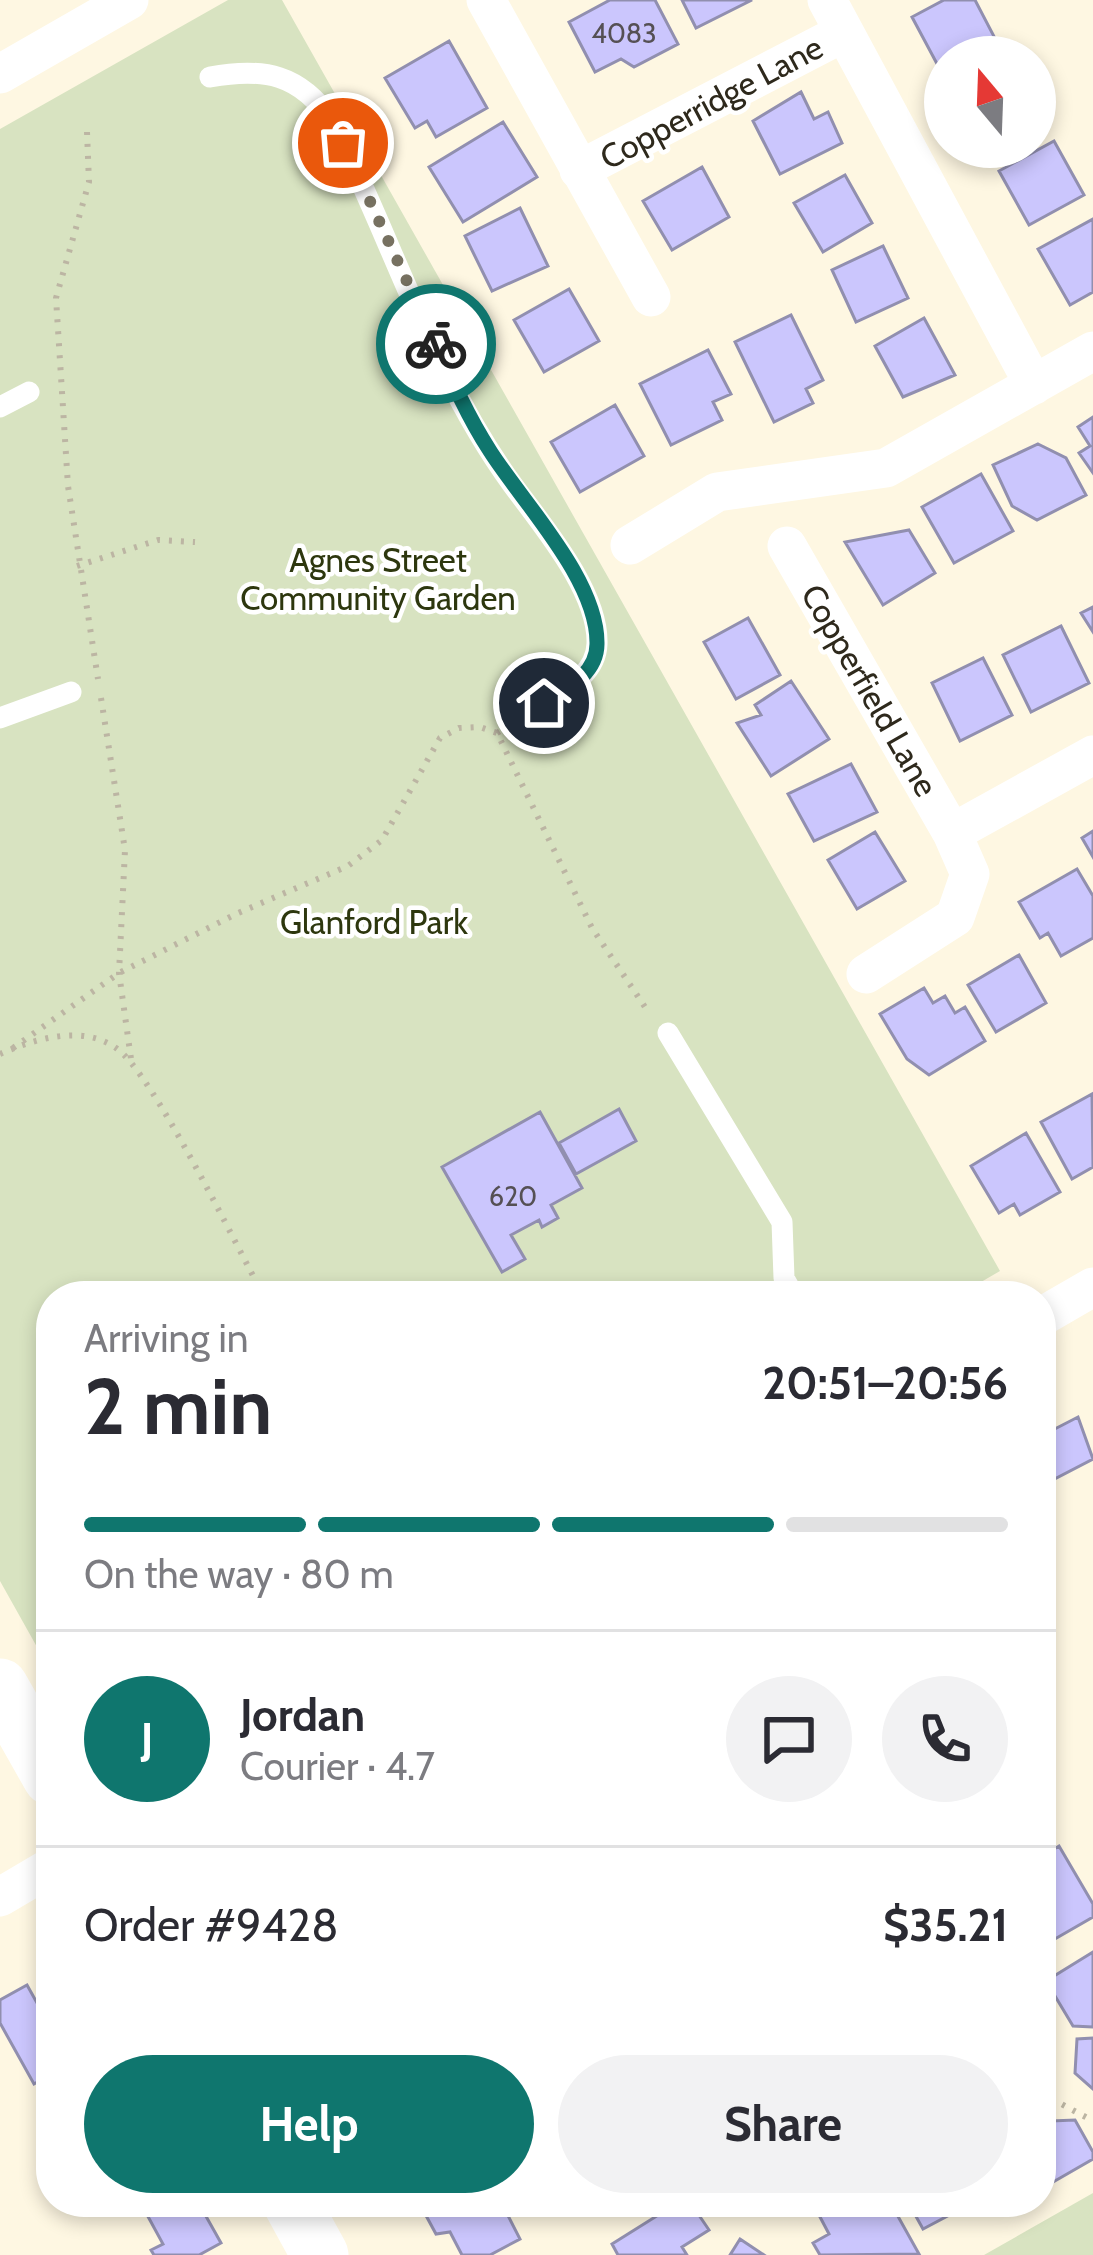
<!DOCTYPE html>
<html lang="en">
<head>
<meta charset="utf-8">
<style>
  :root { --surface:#fff; --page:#f2f2f3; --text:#2b2b33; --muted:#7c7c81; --line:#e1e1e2; --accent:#0f766e }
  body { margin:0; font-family:Cabin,sans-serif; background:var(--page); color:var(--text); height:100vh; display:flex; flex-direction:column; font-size:45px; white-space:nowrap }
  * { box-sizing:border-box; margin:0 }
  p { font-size:39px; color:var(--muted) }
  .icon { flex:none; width:66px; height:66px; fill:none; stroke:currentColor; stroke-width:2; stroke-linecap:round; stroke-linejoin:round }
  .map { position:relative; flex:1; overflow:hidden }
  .side { position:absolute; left:36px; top:1281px; width:1020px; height:936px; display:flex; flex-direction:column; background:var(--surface); border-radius:48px; box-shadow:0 6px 18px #0003 }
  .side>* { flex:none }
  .needle { width:78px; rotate:341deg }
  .fabs { position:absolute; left:924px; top:36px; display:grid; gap:24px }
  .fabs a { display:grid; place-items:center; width:132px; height:132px; border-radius:50%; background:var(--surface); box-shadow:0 6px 18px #0003; font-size:60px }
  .pin { position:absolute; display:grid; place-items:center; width:102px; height:102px; color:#fff; margin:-51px; border:6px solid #fff; border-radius:50%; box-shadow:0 3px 12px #0007 }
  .courier { position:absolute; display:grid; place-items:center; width:120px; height:120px; margin:-60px; border:9px solid #0f766e; border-radius:50%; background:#fff; color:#222; box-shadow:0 3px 15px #0007 }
  .headline em { font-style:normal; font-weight:800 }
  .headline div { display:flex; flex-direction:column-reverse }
  .headline { display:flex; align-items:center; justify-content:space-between; height:204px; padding:0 48px }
  h1 { font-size:78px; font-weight:800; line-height:90px }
  .bar { display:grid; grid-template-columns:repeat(4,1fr); gap:18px 12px; align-content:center; height:144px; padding:0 48px }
  .bar i { height:15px; border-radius:9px; background:var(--line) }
  .bar .current { background:var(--accent) }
  .bar p { grid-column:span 4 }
  .line { display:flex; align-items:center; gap:30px; padding:0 48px; border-top:3px solid var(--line) }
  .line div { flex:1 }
  .round { display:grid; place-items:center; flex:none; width:126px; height:126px; border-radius:63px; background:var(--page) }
  .primary-button { display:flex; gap:24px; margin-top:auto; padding:24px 48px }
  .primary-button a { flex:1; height:138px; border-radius:72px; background:var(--accent); color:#fff; font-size:48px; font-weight:800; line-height:138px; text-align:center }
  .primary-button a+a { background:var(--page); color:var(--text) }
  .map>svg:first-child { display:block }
</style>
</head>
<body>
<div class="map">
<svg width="1093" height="2255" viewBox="0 0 1093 2255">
  <rect width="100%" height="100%" fill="#fef7e2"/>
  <!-- green -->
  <path fill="#d8e3c1" d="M228,0H282L1000,1271L957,1296H51V1672L0,1581V129Z
    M1093,2193V2255H984Z"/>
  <!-- building -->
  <path fill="#cbc6fd" stroke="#918faf" stroke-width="3" d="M610,0H655L678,44L634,67L621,59L595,72L569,22Z
    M682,0H752L696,28Z
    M944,0H975L999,46L978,57H945L943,75L912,17Z
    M449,41L487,108L436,137L427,121L415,128L385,78Z
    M801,92L814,119L828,112L842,143L780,174L753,121Z
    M503,122L537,177L463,222L429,167Z
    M1054,141L1084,195L1029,225L999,171Z
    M702,167L729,217L672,250L643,201Z
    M845,175L872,223L823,252L794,203Z
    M520,208L548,266L492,291L465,236Z
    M1093,219V292L1070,305L1038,249Z
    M883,246L908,298L856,322L832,270Z
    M569,289L599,341L544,372L514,320Z
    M791,315L823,380L806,389L813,403L774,422L735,342Z
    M924,318L955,375L903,397L875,346Z
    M708,350L731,394L713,402L722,420L671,445L640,384Z
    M615,405L644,456L580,492L551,442Z
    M1093,417V473L1079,453L1090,446L1078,427Z
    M1038,444L1066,458L1086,495L1037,520L1012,506L993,465Z
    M981,474L1013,531L954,563L922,507Z
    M909,530L935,573L883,605L845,542Z
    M1093,607V632L1081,613Z
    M748,618L780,675L736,699L704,642Z
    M1061,626L1089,683L1031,712L1003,655Z
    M983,658L1012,715L960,741L932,683Z
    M791,681L829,739L771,776L737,723L761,715L755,705Z
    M851,764L877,812L814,841L788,794Z
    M1093,831V857L1082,838Z
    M875,832L905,881L857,909L828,860Z
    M1077,869L1093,896V938L1061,956L1048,933L1040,938L1019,902Z
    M1019,955L1046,1003L996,1032L968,985Z
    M924,988L933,1003L945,996L955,1013L965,1007L985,1041L929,1075L907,1059L880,1014Z
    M1092,1094L1093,1167L1072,1179L1041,1122Z
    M619,1109L636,1141L576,1174L559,1143Z
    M540,1112L582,1188L551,1205L558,1218L542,1227L539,1220L511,1235L525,1259L502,1272L442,1167Z
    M1026,1133L1060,1192L1020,1215L1014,1204L999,1213L971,1166Z
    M1078,1417L1093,1459L1041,1486V1426L1045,1434Z
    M1059,1846L1093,1904V1917L1041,1947V1857Z
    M1093,1952V2027L1073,2026L1046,1981Z
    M27,1985L46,2019L51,2016V2074L34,2084L0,2023V2000Z
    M1093,2038V2089L1075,2073L1077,2039Z
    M1041,2116L1051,2121L1075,2120L1093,2152V2159L1041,2189Z
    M161,2202H198L221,2243L199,2255H154L151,2250L163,2244L145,2211Z
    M437,2202H501L520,2239L490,2255H462L450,2232L436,2234L423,2210Z
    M679,2202H690L709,2230L682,2247L687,2255H618L612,2244Z
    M843,2202H890L919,2254L820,2255L813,2243L829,2234L819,2215Z
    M908,2202H993L996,2207L959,2210L923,2229Z
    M740,2239L764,2255H730Z"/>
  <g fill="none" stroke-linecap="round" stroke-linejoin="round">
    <!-- path -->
    <path stroke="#bcb5a3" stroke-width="6" stroke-dasharray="3 9" stroke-linecap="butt" d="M87,132L89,182L56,298L68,486L98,679
      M77,566L158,540L195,542
      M101,698L125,850L119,973L132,1066
      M497,733L524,716
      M13,1048L119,973L238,913L348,866L382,840L440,738L459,728L480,727L497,733L592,928L649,1013
      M0,1054C34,1039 82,1024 116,1048C153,1073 237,1248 264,1296
      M1041,2093L1093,2121"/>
    <!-- lane -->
    <path stroke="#fff" stroke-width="21" d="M210,77C264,67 300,74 332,121C392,239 433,376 512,484C541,524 599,591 597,644C596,674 566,689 544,703
      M0,407L29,392
      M0,718L71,692
      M668,1033L782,1222L784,1278L794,1296"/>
    <!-- street -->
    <path stroke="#fff" stroke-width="39" d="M486,0L651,297
      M827,0L1034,385
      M0,74L129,0
      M579,170L843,33
      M630,545L717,492L886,468L1093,351
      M787,546L952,833L970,874L955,917L866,974
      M952,833L1093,755
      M1041,1317L1093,1287
      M0,1897L51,1867"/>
    <!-- secondary -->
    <path stroke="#fff" stroke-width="57" d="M0,1687L51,1777
      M291,2202L320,2255"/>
  </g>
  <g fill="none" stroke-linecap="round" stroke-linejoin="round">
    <!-- done -->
    <path stroke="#777161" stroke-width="12" stroke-dasharray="0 21.6" d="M343,143L436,344"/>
    <!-- route -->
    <path stroke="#0f766e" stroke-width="15" d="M436,344C452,381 468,417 490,451C523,503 598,580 597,644C597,674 567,689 544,703"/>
  </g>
  <g text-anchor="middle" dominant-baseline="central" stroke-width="9" stroke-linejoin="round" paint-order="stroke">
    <!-- number labels -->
    <g font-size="27" fill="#555054">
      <text x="624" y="33">4083</text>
      <text x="513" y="1196">620</text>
    </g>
    <!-- street labels -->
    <g font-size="33" fill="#2e291c" stroke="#fff">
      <text transform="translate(711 102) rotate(-28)">Copperridge Lane</text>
      <text transform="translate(870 690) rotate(60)">Copperfield Lane</text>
    </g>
    <!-- park labels -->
    <g font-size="33" fill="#2d370e" stroke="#fff">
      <text x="378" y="560">Agnes Street<tspan x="378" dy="38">Community Garden</tspan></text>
      <text x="374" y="922">Glanford Park</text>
    </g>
  </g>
</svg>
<div class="fabs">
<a><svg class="needle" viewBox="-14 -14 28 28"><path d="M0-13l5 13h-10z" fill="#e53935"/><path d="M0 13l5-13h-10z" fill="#7c7c81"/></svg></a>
</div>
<div class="pin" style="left:343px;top:143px;background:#ea580c"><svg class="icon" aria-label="bag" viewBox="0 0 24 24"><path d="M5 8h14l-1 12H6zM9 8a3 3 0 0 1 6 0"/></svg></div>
<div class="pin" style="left:544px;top:703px;background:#1f2937"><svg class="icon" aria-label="home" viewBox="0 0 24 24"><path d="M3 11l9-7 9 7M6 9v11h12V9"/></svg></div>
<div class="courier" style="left:436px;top:344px"><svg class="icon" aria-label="bike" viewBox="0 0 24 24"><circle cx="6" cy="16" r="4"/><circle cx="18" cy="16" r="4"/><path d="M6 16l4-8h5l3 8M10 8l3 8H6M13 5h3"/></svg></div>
<section class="side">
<div class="headline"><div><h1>2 min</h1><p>Arriving in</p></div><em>20:51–20:56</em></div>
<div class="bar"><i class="current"></i><i class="current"></i><i class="current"></i><i></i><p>On the way · 80 m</p></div>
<div class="line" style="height:216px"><b class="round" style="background:var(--accent);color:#fff">J</b><div><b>Jordan</b><p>Courier · 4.7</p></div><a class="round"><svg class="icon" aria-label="chat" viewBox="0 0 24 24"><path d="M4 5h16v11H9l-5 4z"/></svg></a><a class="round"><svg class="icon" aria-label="phone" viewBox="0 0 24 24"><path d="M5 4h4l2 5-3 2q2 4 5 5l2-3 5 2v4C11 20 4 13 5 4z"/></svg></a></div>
<div class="line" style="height:156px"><div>Order #9428</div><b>$35.21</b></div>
<div class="primary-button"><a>Help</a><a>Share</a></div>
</section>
</div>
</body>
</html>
